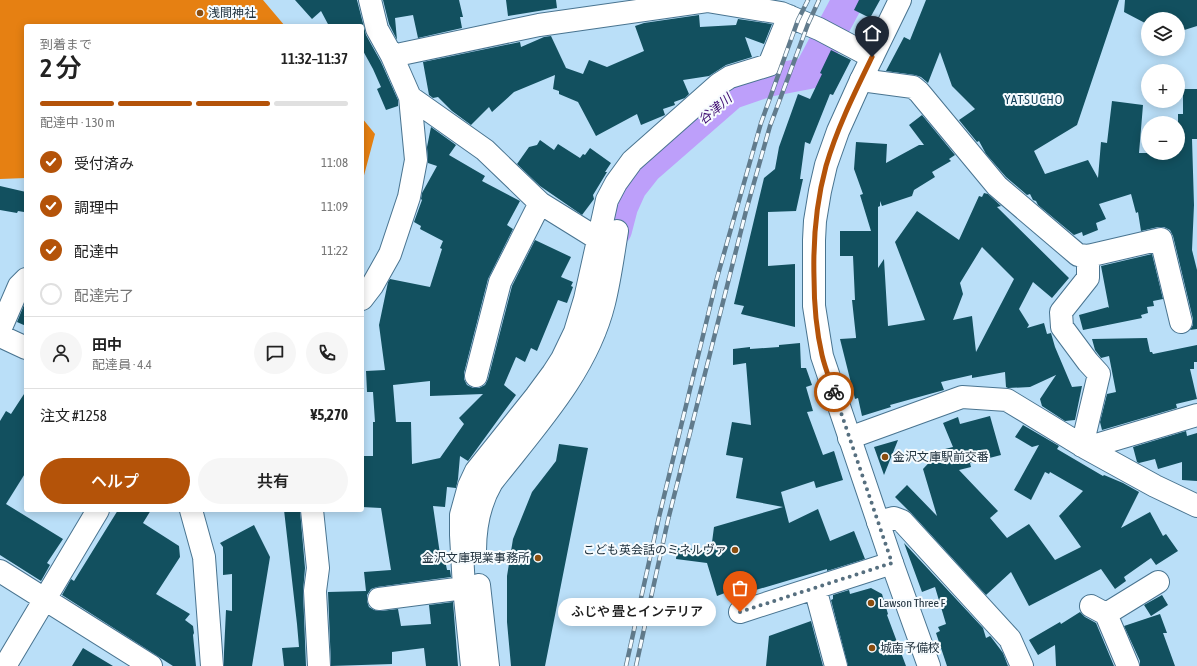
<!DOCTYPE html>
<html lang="ja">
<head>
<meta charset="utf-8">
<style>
  :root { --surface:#fff; --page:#f6f6f6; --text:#222; --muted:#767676; --line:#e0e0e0; --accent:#b45309 }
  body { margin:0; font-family:"Asap Condensed","Noto Sans JP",sans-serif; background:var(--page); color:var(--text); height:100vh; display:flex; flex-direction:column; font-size:15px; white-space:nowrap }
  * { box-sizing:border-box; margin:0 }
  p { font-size:13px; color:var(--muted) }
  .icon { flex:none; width:22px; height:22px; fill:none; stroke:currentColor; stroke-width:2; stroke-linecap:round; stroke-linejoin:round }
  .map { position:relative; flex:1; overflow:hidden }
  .details { position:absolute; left:24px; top:24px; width:340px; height:488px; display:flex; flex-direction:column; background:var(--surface); border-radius:4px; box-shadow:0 2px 10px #0003 }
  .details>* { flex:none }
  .buttons { position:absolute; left:1141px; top:12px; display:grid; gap:8px }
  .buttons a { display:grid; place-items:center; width:44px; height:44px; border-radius:50%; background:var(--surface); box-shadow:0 2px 10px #0003; font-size:20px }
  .pin { position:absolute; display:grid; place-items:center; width:34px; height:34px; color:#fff; margin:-41px -17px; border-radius:50% 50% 50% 0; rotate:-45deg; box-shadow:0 0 4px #0007 }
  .pin .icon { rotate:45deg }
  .courier { position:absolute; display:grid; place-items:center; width:40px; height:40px; margin:-20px; border:3px solid #b45309; border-radius:50%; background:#fff; color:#222; box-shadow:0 1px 5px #0007 }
  .bubble { position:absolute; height:28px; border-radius:14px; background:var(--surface); box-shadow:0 2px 10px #0003; font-size:13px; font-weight:600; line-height:28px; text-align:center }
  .head em { font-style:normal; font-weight:600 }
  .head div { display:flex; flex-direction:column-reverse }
  .head { display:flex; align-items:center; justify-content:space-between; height:68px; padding:0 16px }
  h1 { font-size:26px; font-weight:600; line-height:30px }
  .bar { display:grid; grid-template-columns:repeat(4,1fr); gap:6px 4px; align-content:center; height:48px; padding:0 16px }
  .bar i { height:5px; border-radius:3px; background:var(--line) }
  .bar .selected { background:var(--accent) }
  .bar p { grid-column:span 4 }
  .line { display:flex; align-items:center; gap:10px; padding:0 16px; border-top:1px solid var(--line) }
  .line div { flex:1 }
  .round { display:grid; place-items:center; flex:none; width:42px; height:42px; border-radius:21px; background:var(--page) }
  ol { padding:0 16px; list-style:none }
  li { display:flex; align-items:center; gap:12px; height:44px }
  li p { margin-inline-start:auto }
  li .icon { padding:4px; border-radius:50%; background:var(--accent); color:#fff; stroke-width:4 }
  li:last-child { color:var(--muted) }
  li i { width:22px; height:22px; border:2px solid var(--line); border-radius:50% }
  .cta { display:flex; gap:8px; margin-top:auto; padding:8px 16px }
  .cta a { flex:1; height:46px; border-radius:24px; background:var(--accent); color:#fff; font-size:16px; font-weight:600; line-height:46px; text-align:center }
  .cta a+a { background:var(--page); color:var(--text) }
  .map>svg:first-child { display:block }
</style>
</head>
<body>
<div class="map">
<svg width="1197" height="666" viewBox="0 0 1197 666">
  <rect width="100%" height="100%" fill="#badff8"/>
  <!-- forest -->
  <path fill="#e68012" d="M0,0H263L285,26H26V178L0,179Z
    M362,118L375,134L362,183Z"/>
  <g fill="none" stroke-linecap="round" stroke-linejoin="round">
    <!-- river -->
    <path stroke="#bd9ffa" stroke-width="32" d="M616,230L622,207L631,187L646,168L732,93L767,81L809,73L848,0"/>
  </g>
  <!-- building -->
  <path fill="#12505f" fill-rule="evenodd" d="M295,0H357L366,35L381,62L398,100V106L386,110L377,89L381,87L373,69L362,49V26H329L321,11L312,19Z
    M383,0H459L463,17H460L462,28L418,38L413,15L395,18L397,40L389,24Z
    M506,0H556L557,8L508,16Z
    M859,0H880L870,18L854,10Z
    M926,0H1119L1077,125L1034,151L1045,174L1088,160L1098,178L1101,142L1107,143L1112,101L1143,105L1139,153H1178V114H1183V89H1197V139H1192L1194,205L1192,250L1197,270V329L1190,330L1193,325V319L1173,236L1170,230L1164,227H1158L1141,231L1138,212L1136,213L1131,194L1099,204L1106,219L1096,223L1098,230L1083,236L1082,232L1074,235L1038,205L1036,201L1033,200L1030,194L1027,195L1006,177L986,154L979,141L977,142L959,120L975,109L952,86L940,52L928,83L921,77L915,75L886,71L904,37L910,40Z
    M1125,0H1197V26L1178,32V19H1147L1145,23L1124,12Z
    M699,15L700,27L736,25L738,19L772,24L764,44L745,37L752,57L726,65L709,76L683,80L689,94L685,98L674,102L675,105L663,109L665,115L641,125L637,114L596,136L578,102L559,94V91L553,89L555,75L514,92L492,112L489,107L471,125L452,111L438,97L433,98L429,95L423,62L520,42L521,47L544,37L551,36L566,68L583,74L589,60L607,67L644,51L635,26L644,23Z
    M831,50L851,60L833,95L830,94L810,144L805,142L800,179H803L796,211L768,212V266L795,264V327L741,314L744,306L734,304L764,178L775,169L779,147L798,94L810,99L822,74L820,73Z
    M922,115L955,155L949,159L951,161L932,172L935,177L914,190L912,196L882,206L880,201V206L878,207V268L884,259L888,326L925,320L895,242L917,211L959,240L979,196L982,197L984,193L988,194L1001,206L997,207L1069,278L1052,298L1033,282L1019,309L1029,325L1027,328L1044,323L1047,334L1051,333L1055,347L1072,387L1082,386L1075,420L1065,421L1042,406L1040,399L1056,375L1030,387L1008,388L1006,387L1005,372L972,378V375L941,382L944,390L890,405L891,407L862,416L858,398L855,399L840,339L856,338V337L852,300H855L853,256H840V231H871L860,195L863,194L854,169L856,142L887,144L886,163L919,145H924L909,125ZM982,247L1014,279L976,352L972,316L953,320L963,294L960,283Z
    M431,127L456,145L449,155L485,176L482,181L520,201L507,225L513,229L488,279L464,373V379L467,385L473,388H479L485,385L488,379L512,286L535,240L571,257L561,277L573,282L571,286L573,287L567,303L558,300L537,351L531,348L525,362L516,357L504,385L516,395L468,461L460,456L458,479L456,488L447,487L445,507L433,506L441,561L445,560L447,570H450L451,577L377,587L371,589L367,595V601L369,607L374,610L381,611L398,609L401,626L431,624L429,605L453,602L458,666H426L424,648L392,652V664L331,666L328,592L366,591L364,572L391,570L381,508L362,507V456H373V422H375L373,392H367L366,371L385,370L379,325L388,282L390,279L430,287L442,249L440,248L443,241L420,229L421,226L414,222L422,200L421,199L422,193L437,166L428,163L427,147ZM430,381V396L483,394L459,418L464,424L440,458L412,464L411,422H396L393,385Z
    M540,140L554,150L558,144L580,158L583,154L585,155L590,148L611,163L605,172H607L593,195L594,199L582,215L540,186L517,164L529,147L537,145Z
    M0,186L26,192V202L24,212L18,211L17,213L0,210Z
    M1152,254L1163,299L1153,301L1154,306L1147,307L1148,313L1141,315L1142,318L1083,330L1079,315L1108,307L1109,308L1101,266Z
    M24,305L26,306V326L17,322Z
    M1147,338L1150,352H1152L1153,354L1197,345V362H1194V369H1190L1197,399L1176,404L1177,408L1102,430L1100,422L1107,394L1116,392L1109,356L1101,358L1095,350L1092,339Z
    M800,343L801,368H806L812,385L806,387L813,411L807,412L823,455L834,451L843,480L816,488L814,481L781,492L789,523L818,509L830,541L854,531L865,559L827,571V569L732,597L730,591L717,596L707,563L676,559L677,548L711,550L714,527L783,507L736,498L743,458L726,455L732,422L751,425L746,363L733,365V349L750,347V349L779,347V345Z
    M26,391V472L6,504L63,539L47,563L50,565L41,581L0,555V421L6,411L11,414Z
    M990,416L1001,455L970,463L971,467L959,470L998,511L990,518L1007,538L1029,524L1055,560L1081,547L1059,516L1083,491L1050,472L1049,474L1045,472L1031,500L1014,490L1039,445L1032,447L1015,437L1023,425L1059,446L1057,449L1103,476L1104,475L1123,483L1139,492L1121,528L1150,512L1163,536L1166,534L1178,551L1156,565L1151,558L1124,577L1126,581L1115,589L1101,569L1029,606L1011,572L986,595L911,513L895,497L907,485L937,516L923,469L941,450L953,447L943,423L958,417L960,424Z
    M1186,431L1187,436L1197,433V481L1182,480V462L1158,469L1155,459L1139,463L1137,462L1133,447Z
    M898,440L884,475L874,447Z
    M559,444L588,448L545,666H511L507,622V576L513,539L532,492L556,461Z
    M118,510H151L143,523L179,546L180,557L156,594L190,614L185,620L193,626L194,633L193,635L196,666H173L62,595L71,579L74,581Z
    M284,510H300L305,568L303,592L306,666H284L282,648L299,647L297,624Z
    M254,525L270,557L252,666H224V652L226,610L232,611V574L223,575V547L220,543Z
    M904,543L983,628L986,638L990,636L991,637L1003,653L1008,666H947L936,633L940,631L938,627L946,624L935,587L922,592Z
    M871,588L882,594L888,614L887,615L906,666H848L831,600L833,599V595L849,590L850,594Z
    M1162,595L1168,605L1151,616L1144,605Z
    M1080,612L1085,617L1096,623L1114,666H1056L1055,645L1038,655L1029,640L1060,622L1061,624Z
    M1160,614L1167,633H1163L1175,666H1140V661L1124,626Z
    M811,621L823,666H766L769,636Z
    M83,648L113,666H72Z"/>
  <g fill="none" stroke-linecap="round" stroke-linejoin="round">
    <!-- minor casing -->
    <g stroke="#497490" stroke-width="24">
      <path id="minor" d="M392,56L539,25L707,1L781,13L819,29L872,57
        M861,80L913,87L919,92L997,186L1078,255L1088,256V278L1061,312L1062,327L1088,362L1099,374L1082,446
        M410,97L485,150L540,203L598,239
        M1088,256L1161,239L1181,322
        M362,299L372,286L390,254L409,197L416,160L410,97L392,56L377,29L370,0
        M0,330L19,286L26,279
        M0,336L26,348
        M476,376L500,282L540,203
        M849,438L962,397L1007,400L1086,448L1155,486L1197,506
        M1086,448L1197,415
        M191,510L204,557L212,666
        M312,510L318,568L315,591L319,666
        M878,522L894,518L902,521L1010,639L1022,666
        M475,551C475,526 479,504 492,482C535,427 587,372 604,303C610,279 613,255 617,231
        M0,571L151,666
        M479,585L488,666
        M815,588L836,666
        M379,599L464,588
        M1091,606L1106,614L1158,582
        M740,612L892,563
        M1106,614L1128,666
        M5,666L98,510
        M472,666L464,588L461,535V515L469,486L476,471L536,396L553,373L562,359L575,332L585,299L607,200L616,183L632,161L719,84L730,77L769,65L789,16"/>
    </g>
    <!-- highway casing -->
    <g stroke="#497490" stroke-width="24">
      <path id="highway" d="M900,0L861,80L838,131L826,165L820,191L815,221L814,240V306L822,356L892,563L929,666"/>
    </g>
    <!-- minor -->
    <use href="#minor" stroke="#fff" stroke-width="22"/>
    <!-- highway -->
    <use href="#highway" stroke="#fff" stroke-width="22"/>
    <!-- rail casing -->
    <g stroke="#617b8c" stroke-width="4.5">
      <path id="rail" d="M626,666L659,517L717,278L761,123L798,20L808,0
        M636,666L668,520L746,211L770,126L808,24L819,0"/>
    </g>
    <!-- rail -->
    <use href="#rail" stroke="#f6fbfe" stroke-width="3" stroke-dasharray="9" stroke-linecap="butt"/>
  </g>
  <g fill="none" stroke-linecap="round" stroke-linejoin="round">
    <!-- done -->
    <path stroke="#566f7f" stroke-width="4" stroke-dasharray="0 7.2" d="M740,612L892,563L834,392"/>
    <!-- route -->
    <path stroke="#b45309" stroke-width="5" d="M834,392C830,380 825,368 822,355C816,329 814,303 814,277C813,239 816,203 826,166C837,128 855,92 872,57"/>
  </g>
  <!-- markers -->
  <g fill="#8a4d0f" stroke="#f6fbfe" stroke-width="1.5">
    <circle cx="200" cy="13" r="4"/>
    <circle cx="885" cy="457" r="4"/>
    <circle cx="735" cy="550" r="4"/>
    <circle cx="538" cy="558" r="4"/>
    <circle cx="871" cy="603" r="4"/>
    <circle cx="872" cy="648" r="4"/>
  </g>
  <g text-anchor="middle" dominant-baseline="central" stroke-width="4" stroke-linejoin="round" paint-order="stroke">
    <!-- poi labels -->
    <g font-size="12" fill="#20323e" stroke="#f6fbfe" text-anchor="start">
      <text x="208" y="13">浅間神社</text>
      <text x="893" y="457">金沢文庫駅前交番</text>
      <text x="727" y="550" text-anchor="end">こども英会話のミネルヴァ</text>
      <text x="530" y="558" text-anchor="end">金沢文庫現業事務所</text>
      <text x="879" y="603">Lawson Three F</text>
      <text x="880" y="648">城南予備校</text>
    </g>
    <!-- neighbourhood labels -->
    <g font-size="13" letter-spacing="1" fill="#113e57" stroke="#f6fbfe">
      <text x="1034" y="99">YATSUCHO</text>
    </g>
    <!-- water labels -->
    <g font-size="13" font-style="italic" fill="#3d0a70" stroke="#f6fbfe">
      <text transform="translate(715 109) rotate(-40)">谷津川</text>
    </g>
  </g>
</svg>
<div class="buttons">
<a><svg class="icon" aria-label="layers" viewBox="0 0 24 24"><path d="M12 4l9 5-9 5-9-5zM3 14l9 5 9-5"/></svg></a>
<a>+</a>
<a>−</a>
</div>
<div class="pin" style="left:740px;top:612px;background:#ea580c"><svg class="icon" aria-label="bag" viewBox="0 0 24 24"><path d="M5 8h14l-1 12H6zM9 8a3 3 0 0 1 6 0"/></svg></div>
<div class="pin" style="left:872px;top:57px;background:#1f2937"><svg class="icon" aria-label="home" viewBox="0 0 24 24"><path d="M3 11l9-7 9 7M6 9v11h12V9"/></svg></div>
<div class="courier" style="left:834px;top:392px"><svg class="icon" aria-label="bike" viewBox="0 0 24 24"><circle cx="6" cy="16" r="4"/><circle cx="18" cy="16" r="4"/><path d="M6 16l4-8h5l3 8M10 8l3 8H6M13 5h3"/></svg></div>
<div class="bubble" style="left:558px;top:598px;width:158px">ふじや 畳とインテリア</div>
<section class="details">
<div class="head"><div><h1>2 分</h1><p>到着まで</p></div><em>11:32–11:37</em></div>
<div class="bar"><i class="selected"></i><i class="selected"></i><i class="selected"></i><i></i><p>配達中 · 130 m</p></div>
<ol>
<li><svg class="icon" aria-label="check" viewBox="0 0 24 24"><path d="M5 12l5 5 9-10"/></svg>受付済み<p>11:08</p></li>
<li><svg class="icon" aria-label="check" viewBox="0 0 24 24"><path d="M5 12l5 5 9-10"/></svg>調理中<p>11:09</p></li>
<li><svg class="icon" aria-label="check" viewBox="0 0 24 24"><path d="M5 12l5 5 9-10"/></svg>配達中<p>11:22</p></li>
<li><i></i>配達完了</li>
</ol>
<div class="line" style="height:72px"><a class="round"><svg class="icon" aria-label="person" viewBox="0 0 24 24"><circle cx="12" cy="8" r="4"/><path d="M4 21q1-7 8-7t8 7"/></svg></a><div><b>田中</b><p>配達員 · 4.4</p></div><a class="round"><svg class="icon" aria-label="chat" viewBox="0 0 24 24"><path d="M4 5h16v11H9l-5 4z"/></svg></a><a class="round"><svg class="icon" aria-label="phone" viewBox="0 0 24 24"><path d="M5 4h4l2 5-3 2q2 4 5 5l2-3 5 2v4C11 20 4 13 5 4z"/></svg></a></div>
<div class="line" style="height:52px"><div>注文 #1258</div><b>¥5,270</b></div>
<div class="cta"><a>ヘルプ</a><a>共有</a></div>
</section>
</div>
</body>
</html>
